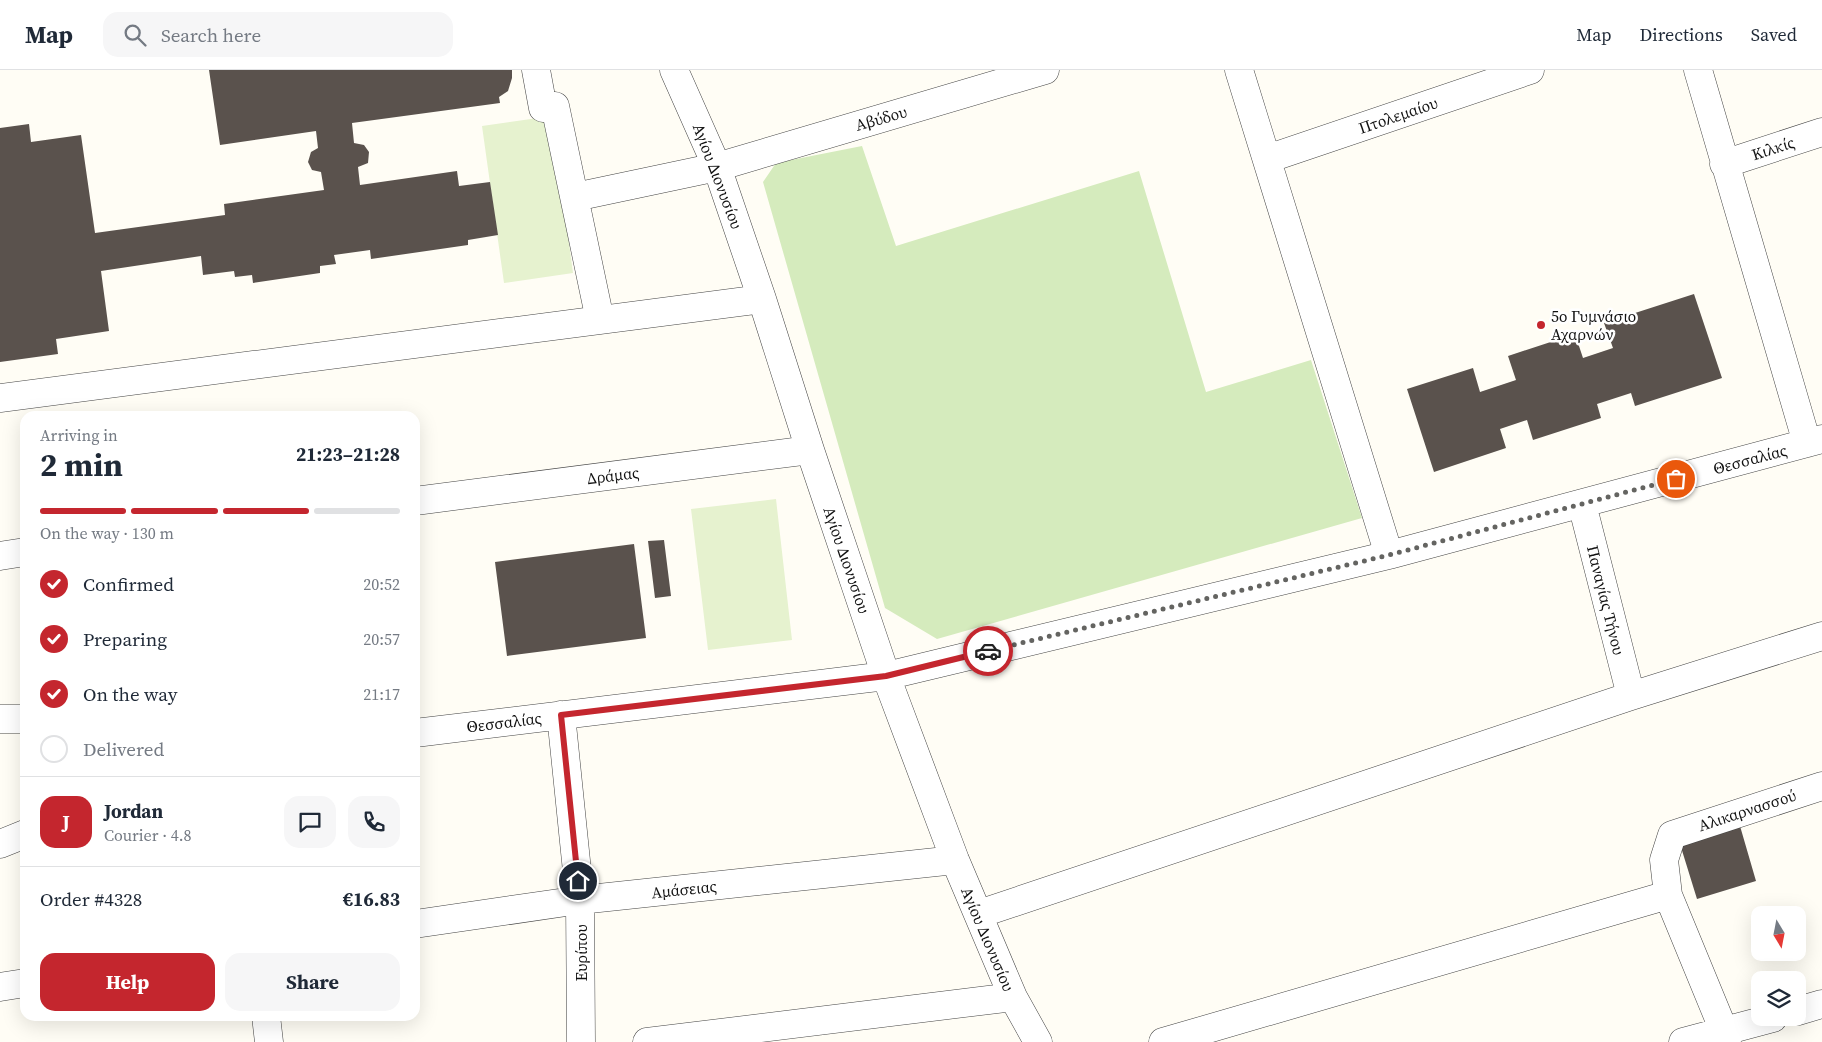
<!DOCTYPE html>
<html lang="en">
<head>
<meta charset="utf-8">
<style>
  :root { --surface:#fff; --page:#f6f6f7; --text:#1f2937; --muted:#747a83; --line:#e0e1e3; --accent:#c4262e }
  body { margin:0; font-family:"Source Serif 4",serif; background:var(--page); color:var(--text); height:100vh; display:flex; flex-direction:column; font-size:19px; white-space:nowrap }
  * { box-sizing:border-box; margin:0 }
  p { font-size:16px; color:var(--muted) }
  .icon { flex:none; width:28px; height:28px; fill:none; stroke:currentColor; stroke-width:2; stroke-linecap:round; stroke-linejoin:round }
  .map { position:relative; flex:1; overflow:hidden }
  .side { position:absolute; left:20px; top:341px; width:400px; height:610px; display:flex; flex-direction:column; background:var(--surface); border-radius:15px; box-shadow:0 5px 20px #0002 }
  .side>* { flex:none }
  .needle { width:32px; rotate:170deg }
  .tools { position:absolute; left:1751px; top:836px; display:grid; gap:10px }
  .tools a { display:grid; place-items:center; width:55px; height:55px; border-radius:10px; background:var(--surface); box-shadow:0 5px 20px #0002; font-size:25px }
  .pin { position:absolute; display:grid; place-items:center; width:42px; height:42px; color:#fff; margin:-21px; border:2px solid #fff; border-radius:50%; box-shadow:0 1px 5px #0007 }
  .courier { position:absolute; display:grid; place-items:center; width:50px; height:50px; margin:-25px; border:4px solid #c4262e; border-radius:50%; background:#fff; color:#222; box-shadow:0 1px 6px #0007 }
  .head em { font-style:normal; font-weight:700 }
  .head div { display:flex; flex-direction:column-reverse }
  .head { display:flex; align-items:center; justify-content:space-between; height:85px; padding:0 20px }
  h1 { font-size:32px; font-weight:700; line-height:38px }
  .bar { display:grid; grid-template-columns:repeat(4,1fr); gap:8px 5px; align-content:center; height:60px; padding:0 20px }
  .bar i { height:6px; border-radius:4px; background:var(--line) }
  .bar .active { background:var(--accent) }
  .bar p { grid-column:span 4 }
  .line { display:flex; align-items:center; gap:12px; padding:0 20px; border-top:1px solid var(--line) }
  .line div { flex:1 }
  .round { display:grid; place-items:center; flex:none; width:52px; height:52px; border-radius:15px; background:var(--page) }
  ol { padding:0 20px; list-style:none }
  li { display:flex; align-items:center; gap:15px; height:55px }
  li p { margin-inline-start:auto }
  li .icon { padding:5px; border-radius:50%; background:var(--accent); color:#fff; stroke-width:4 }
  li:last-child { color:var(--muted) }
  li i { width:28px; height:28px; border:2px solid var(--line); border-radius:50% }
  .primary-button { display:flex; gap:10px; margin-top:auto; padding:10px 20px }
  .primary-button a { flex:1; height:58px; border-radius:15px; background:var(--accent); color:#fff; font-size:20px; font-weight:700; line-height:58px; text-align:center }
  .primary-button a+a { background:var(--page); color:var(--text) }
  header { display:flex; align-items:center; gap:30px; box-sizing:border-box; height:70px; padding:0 25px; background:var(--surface); border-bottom:1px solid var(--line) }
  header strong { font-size:24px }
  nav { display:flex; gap:28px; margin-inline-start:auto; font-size:18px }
  .search { width:350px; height:45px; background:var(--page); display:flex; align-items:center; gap:12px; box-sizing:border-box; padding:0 18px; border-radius:15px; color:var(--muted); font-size:19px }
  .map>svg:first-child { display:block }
</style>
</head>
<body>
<header>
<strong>Map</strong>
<div class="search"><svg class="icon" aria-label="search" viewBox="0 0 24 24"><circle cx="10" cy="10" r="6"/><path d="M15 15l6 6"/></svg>Search here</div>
<nav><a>Map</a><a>Directions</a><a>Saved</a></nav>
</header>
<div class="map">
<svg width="1822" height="972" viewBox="0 0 1822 972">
  <rect width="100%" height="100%" fill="#fffdf5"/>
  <!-- green -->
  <path fill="#d5ebbd" d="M862,76L896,176L1139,101L1206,322L1311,290L1362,448L937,569L885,538L763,112L776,93Z"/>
  <!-- pitch -->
  <path fill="#e6f2cf" d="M552,46L573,203L504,213L482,56Z
    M776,429L792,570L708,580L691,439Z"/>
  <!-- building -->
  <path fill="#5a524d" d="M209,0H512V8L508,21L499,27L500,33L352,53L354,73L364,75L369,82L368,93L358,97L360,115L457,101L459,116L490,112L498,165L468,170V175L371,189L370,180L334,185L336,194L320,196V203L253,213L252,205L235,207L234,201L203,205L201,186L101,201L109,261L56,269L58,284L0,292V58L29,54L31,72L81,65L95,163L225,145L224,134L324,120L321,102L312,100L308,92L311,82L318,78L316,61L220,75Z
    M1694,224L1722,308L1635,336L1631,323L1597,334L1601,348L1533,370L1527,350L1500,359L1506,378L1434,402L1407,319L1473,298L1480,322L1516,310L1508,286L1575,264L1583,288L1613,278L1604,253Z
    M664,470L671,526L655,528L648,471Z
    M634,474L646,568L507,586L495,492Z
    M1740,756L1756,811L1697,829L1680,774Z"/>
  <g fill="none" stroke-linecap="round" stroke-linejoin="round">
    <!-- minor casing -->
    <g stroke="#444" stroke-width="29">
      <path id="minor" d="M536,0L543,38L555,36L600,250
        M674,0L717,97L762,229L810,380L886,606L955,790L1013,927L1038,972
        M1239,0L1389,485
        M1698,0L1807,373
        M1267,89L1530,0
        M1724,94L1822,62
        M575,127L717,97L1045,0
        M0,328L762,229
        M415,431L810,380
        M1582,434L1631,626
        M0,486L25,482
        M561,645L580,830L581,972
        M0,649H25
        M415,663L886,606L1389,485L1822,369
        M0,774L25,764
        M979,844L1631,626L1822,566
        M415,854L580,830L955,790
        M0,917L25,913
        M1798,941L1822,934
        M266,946L269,972
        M647,972L1013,927
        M1163,972L1668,825
        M1683,972L1773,948
        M1727,972L1724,961L1668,825L1664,790L1672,765L1822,716"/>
    </g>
    <!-- minor -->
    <use href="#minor" stroke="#fff" stroke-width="28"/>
  </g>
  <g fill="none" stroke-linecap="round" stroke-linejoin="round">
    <!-- done -->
    <path stroke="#646461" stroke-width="5" stroke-dasharray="0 9" d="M988,581L1389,485L1676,409"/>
    <!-- route -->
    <path stroke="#c4262e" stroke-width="6" d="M578,811L561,645L886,606L988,581"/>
  </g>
  <!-- markers -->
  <circle fill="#c4262e" stroke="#fff" stroke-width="2" cx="1541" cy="255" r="5"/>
  <g text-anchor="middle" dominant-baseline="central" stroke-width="5" stroke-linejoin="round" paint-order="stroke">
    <!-- street labels -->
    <g font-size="16" fill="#111" stroke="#fff">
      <text transform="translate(1398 45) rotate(-19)">Πτολεμαίου</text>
      <text transform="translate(881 48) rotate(-16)">Αβύδου</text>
      <text transform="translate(1773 78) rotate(-18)">Κιλκίς</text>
      <text transform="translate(718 106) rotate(69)">Αγίου Διονυσίου</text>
      <text transform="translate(1750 389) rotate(-15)">Θεσσαλίας</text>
      <text transform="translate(613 405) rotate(-7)">Δράμας</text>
      <text transform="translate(847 490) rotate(71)">Αγίου Διονυσίου</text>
      <text transform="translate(1606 530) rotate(76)">Παναγίας Τήνου</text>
      <text transform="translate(504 652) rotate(-7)">Θεσσαλίας</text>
      <text transform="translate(1747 740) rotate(-18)">Αλικαρνασσού</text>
      <text transform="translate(684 819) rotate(-6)">Αμάσειας</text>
      <text transform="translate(988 869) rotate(67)">Αγίου Διονυσίου</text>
      <text transform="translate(581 883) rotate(-90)">Ευρίπου</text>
    </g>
    <!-- poi labels -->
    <g font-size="16" fill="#111" stroke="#fff" text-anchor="start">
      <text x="1551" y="246">5ο Γυμνάσιο<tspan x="1551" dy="18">Αχαρνών</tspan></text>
    </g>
  </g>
</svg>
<div class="tools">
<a><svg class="needle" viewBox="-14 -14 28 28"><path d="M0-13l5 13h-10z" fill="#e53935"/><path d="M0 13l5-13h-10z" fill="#747a83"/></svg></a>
<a><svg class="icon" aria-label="layers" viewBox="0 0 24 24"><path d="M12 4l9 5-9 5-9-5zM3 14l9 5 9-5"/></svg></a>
</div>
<div class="pin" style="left:1676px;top:409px;background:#ea580c"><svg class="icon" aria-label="bag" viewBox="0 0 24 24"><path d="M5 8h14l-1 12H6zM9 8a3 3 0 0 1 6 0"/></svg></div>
<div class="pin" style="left:578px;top:811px;background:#1f2937"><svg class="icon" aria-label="home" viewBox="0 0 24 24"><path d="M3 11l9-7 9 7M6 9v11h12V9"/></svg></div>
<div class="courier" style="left:988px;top:581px"><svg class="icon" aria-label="car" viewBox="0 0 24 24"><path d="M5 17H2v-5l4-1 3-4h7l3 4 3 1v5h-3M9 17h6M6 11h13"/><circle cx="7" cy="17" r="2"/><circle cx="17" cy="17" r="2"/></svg></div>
<section class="side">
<div class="head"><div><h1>2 min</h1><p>Arriving in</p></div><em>21:23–21:28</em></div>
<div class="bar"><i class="active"></i><i class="active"></i><i class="active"></i><i></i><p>On the way · 130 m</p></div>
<ol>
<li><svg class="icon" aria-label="check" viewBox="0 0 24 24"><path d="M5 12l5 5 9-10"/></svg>Confirmed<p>20:52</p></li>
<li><svg class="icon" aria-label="check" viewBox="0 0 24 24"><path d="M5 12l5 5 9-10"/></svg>Preparing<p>20:57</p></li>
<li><svg class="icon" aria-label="check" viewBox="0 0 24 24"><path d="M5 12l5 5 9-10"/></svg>On the way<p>21:17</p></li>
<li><i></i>Delivered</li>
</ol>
<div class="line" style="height:90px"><b class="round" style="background:var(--accent);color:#fff">J</b><div><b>Jordan</b><p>Courier · 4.8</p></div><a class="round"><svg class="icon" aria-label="chat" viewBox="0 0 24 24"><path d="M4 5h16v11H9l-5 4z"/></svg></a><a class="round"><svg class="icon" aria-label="phone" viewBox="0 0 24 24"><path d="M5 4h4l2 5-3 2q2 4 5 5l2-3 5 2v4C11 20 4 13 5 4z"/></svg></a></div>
<div class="line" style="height:65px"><div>Order #4328</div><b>€16.83</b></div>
<div class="primary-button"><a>Help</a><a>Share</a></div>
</section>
</div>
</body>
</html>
